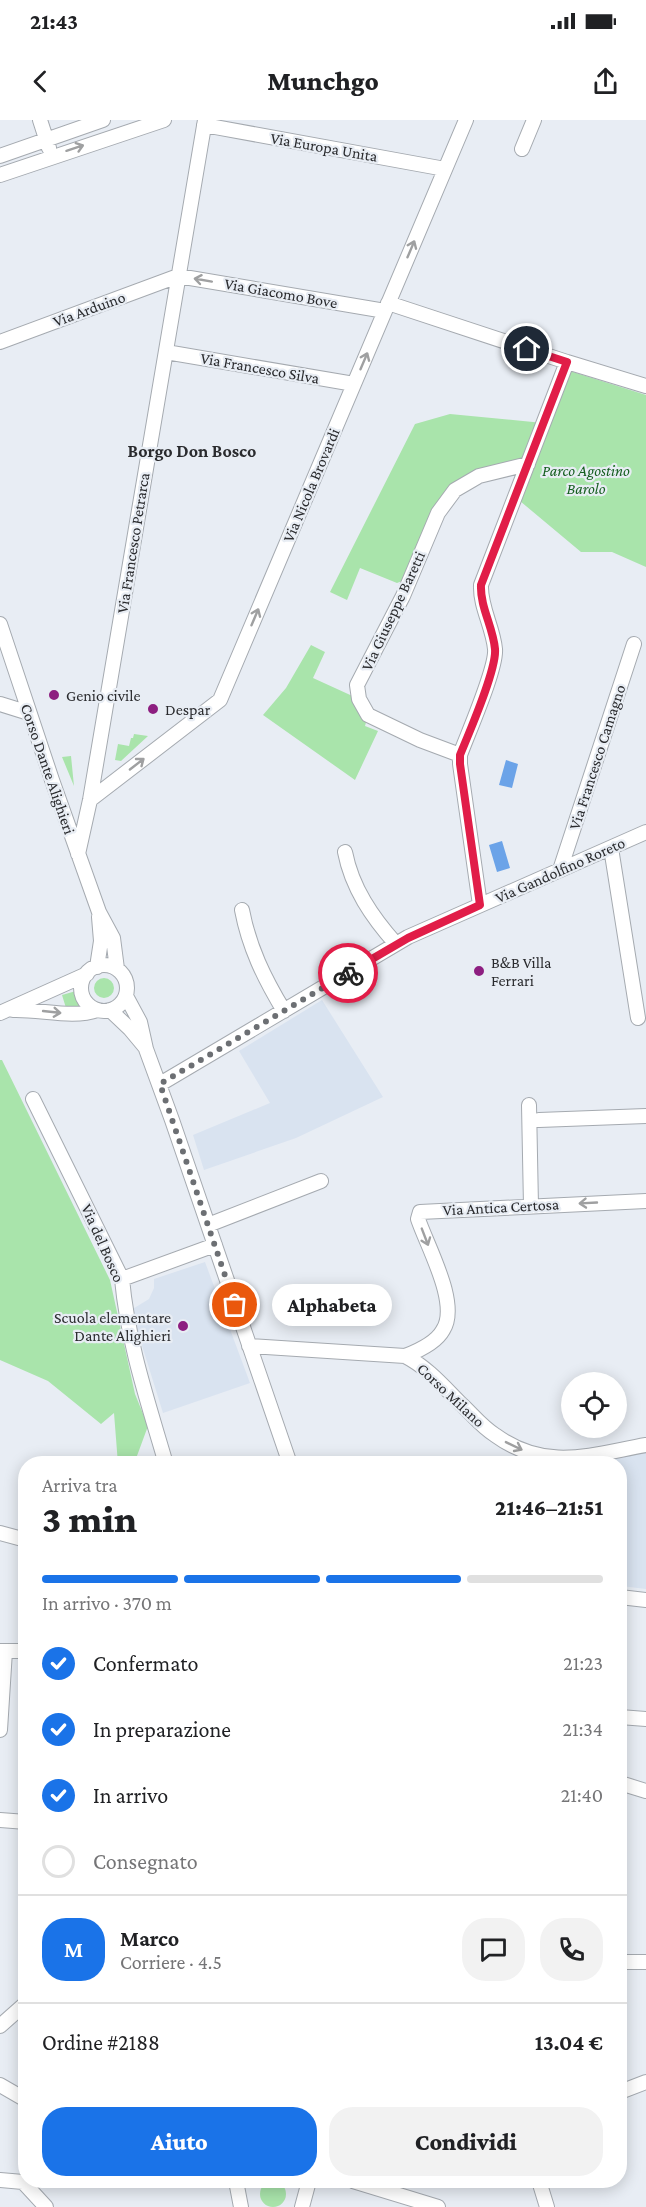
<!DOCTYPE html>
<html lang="it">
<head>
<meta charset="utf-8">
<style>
  :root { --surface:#fff; --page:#f2f2f2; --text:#202124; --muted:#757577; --line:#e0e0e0; --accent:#1a73e8 }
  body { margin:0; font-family:"Crimson Pro",serif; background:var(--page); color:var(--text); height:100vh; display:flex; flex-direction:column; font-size:22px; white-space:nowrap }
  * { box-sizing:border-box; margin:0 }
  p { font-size:20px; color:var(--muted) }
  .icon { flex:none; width:33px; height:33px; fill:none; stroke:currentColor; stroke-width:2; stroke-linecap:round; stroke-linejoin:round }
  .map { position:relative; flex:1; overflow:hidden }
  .side { position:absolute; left:18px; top:1336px; width:609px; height:732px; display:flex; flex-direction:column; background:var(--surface); border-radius:24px; box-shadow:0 3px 15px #0003 }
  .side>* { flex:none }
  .tools { position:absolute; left:561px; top:1252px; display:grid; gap:12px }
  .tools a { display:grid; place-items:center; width:66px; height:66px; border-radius:50%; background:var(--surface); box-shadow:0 3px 15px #0003; font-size:30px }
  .pin { position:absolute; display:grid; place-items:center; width:51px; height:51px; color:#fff; margin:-26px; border:3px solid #fff; border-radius:50%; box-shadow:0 2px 6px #0007 }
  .courier { position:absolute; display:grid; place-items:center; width:60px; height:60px; margin:-30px; border:4px solid #e11d48; border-radius:50%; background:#fff; color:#222; box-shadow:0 2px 8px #0007 }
  .bubble { position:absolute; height:42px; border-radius:21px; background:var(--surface); box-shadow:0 3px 15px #0003; font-size:20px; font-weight:800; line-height:42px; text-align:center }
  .head em { font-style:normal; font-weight:800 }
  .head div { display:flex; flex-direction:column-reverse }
  .head { display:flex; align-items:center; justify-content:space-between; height:102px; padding:0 24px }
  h1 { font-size:39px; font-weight:800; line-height:45px }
  .bar { display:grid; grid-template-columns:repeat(4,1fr); gap:9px 6px; align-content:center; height:72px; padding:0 24px }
  .bar i { height:8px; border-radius:4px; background:var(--line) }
  .bar .on { background:var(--accent) }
  .bar p { grid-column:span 4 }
  .line { display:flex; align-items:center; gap:15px; padding:0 24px; border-top:2px solid var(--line) }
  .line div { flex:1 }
  .round { display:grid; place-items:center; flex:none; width:63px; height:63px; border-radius:24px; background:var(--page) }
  ol { padding:0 24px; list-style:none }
  li { display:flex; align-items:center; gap:18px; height:66px }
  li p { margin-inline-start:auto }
  li .icon { padding:6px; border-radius:50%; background:var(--accent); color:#fff; stroke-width:4 }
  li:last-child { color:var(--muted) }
  li i { width:33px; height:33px; border:3px solid var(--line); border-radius:50% }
  .action { display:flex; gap:12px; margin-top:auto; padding:12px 24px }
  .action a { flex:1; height:69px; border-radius:24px; background:var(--accent); color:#fff; font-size:24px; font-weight:800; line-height:69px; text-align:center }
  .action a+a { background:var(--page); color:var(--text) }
  .status { display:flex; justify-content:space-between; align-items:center; height:42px; padding:0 30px; background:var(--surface); direction:ltr }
  .status svg { height:16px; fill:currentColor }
  header { display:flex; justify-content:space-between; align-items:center; height:78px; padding:0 24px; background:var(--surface); font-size:27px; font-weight:800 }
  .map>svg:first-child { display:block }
</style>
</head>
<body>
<div class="status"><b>21:43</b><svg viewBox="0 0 49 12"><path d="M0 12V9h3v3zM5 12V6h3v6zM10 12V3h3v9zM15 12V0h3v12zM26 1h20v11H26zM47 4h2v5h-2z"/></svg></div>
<header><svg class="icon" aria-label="back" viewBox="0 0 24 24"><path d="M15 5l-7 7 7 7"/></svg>Munchgo<svg class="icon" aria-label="share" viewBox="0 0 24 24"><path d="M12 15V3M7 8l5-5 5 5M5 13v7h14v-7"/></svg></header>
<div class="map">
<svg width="646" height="2087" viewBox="0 0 646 2087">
  <rect width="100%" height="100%" fill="#e8edf4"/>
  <!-- built -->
  <path fill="#d9e3f0" d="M322,880L383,977L296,1018L204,1050L193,1015L270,983L239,931Z
    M205,1142L250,1263L163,1293L131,1190L149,1179L154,1168V1159Z
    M646,1330V1469L621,1466L623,1428L620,1427V1344H543L544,1342Z"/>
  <!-- green -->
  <path fill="#a9e4ab" d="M570,251L646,275V447L612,432H581L514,376L528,345L455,370L410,458L397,463L360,448L347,480L330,472L415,304L450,294L543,303Z
    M311,525L325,532L313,558L359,579L368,595L365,606L378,611L355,660L263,595L286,568Z
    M134,614L148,616L121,641L115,640L118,624L129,626L131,618H133Z
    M71,636L74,666L62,637Z
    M94 868a10 10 0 1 1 20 0a10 10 0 1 1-20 0Z
    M76,871L79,881L84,889L66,888L62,875Z
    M0,940H2L110,1160L135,1274L148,1306L134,1344H118L114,1293L101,1304L48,1261L0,1240Z
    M260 2074a13 13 0 1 1 26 0a13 13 0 1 1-26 0Z"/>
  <!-- water -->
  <path fill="#6ba3e8" d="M506,640L518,644L512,668L499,665Z
    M502,721L510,748L497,752L489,725Z"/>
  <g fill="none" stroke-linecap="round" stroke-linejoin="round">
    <!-- minor casing -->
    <g stroke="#a5aab0" stroke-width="16">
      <path id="minor" d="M40,0L49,28
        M204,5L445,49
        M522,29L534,0
        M0,36L103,0
        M0,55L164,0
        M388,183L567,242L646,266
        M0,222L178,156L385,191
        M166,232L354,264
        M0,504L52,660L99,792L113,818L117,849
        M0,584L29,593
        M460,635L420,620L368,595L359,579L357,565L403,476L438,393L455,370L479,356L528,344
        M90,680L220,580L466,0
        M611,728L638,898
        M345,732C352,768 372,797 396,824
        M78,734L90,680L205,0
        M560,750L634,524
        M480,785L460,644V635C468,613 497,548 495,529C493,507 480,487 481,465L567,242
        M242,790C249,827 264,858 284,891
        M81 868a23 23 0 1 1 46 0a23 23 0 1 1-46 0Z
        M97,847L101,821L99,797
        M126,876L140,902L146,929L172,1000L290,1344
        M13,890C41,889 72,899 98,890
        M110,890L130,909L145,927
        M0,893L87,854
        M160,964L408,817L646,712
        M33,979L122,1159C128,1224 148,1282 166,1344
        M529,985L531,1086
        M539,1000L646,996
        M208,1105L321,1061
        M122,1159L215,1125
        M249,1226L405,1236C427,1247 444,1267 461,1284C472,1294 482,1307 495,1315C546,1352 590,1335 646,1325
        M405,1236C418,1231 436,1223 443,1210C460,1184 427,1126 418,1099L420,1092L646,1081
        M0,1413L26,1420
        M620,1477L646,1480
        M0,1531H26
        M620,1597L646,1599
        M0,1610L5,1531
        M620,1663L646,1671
        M0,1700L26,1702
        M620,1842H646
        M0,1906L26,1883
        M0,1965L26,1980
        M620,1972L646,1962
        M0,2060L23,2062L46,2087
        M236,2061L241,2087
        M353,2061L438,2087
        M539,2061L547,2087
        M302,2087L309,2061"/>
    </g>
    <!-- minor -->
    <use href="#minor" stroke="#fff" stroke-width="14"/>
  </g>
  <!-- one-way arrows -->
  <defs><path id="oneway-shaft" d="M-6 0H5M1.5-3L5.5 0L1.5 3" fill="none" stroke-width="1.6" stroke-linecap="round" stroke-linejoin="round" transform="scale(1.5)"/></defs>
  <g stroke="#9fa0a1">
    <use href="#oneway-shaft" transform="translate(75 28) rotate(-18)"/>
    <use href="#oneway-shaft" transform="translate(411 129) rotate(-67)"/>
    <use href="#oneway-shaft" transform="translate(203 160) rotate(-170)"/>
    <use href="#oneway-shaft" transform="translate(364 241) rotate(-67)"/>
    <use href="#oneway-shaft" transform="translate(255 497) rotate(-67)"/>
    <use href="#oneway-shaft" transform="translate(137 644) rotate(-38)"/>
    <use href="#oneway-shaft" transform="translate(52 892) rotate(6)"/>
    <use href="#oneway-shaft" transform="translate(588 1083) rotate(177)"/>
    <use href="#oneway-shaft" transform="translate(425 1117) rotate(69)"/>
    <use href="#oneway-shaft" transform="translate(514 1326) rotate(26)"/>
  </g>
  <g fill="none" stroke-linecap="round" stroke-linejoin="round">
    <!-- done -->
    <path stroke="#6c6f73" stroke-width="6" stroke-dasharray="0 10.8" d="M235,1185L160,964L348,853"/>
    <!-- route -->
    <path stroke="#e11d48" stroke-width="8" d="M348,853L408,818L480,785L460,644V635C469,613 497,549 495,529C493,507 480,487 481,465L567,242L527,229"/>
  </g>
  <!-- markers -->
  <g fill="#8d1e80" stroke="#e8edf4" stroke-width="2">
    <circle cx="54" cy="575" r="6"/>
    <circle cx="153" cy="589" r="6"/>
    <circle cx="479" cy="851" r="6"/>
    <circle cx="183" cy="1206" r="6"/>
  </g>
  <g text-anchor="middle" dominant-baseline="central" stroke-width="4.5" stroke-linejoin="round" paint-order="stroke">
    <!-- street labels -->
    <g font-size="16" fill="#2a2b2e" stroke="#e8edf4">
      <text transform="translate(324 27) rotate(10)">Via Europa Unita</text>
      <text transform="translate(281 173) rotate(10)">Via Giacomo Bove</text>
      <text transform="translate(89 189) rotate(-20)">Via Arduino</text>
      <text transform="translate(260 248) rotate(10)">Via Francesco Silva</text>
      <text transform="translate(311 365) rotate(-67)">Via Nicola Brovardi</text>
      <text transform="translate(133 423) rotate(-81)">Via Francesco Petrarca</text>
      <text transform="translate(393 491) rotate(-65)">Via Giuseppe Baretti</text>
      <text transform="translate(597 637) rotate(-72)">Via Francesco Camagno</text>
      <text transform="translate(48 649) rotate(71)">Corso Dante Alighieri</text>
      <text transform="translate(560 750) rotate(-24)">Via Gandolfino Roreto</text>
      <text transform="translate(501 1087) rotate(-3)">Via Antica Certosa</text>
      <text transform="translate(103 1123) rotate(66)">Via del Bosco</text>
      <text transform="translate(451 1275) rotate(43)">Corso Milano</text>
    </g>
    <!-- park labels -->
    <g font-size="16" font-style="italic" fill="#165f21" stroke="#e8edf4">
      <text x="586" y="350">Parco Agostino<tspan x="586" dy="18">Barolo</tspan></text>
    </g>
    <!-- poi labels -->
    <g font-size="16" fill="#2a2b2e" stroke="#e8edf4" text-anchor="start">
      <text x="66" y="575">Genio civile</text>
      <text x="165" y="589">Despar</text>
      <text x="491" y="842">B&amp;B Villa<tspan x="491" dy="18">Ferrari</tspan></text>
      <text x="171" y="1197" text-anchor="end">Scuola elementare<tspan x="171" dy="18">Dante Alighieri</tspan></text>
    </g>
    <!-- neighbourhood labels -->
    <g font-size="18" font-weight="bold" fill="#2a2b2e" stroke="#e8edf4">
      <text x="192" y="331">Borgo Don Bosco</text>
    </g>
  </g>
</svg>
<div class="tools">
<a><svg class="icon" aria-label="locate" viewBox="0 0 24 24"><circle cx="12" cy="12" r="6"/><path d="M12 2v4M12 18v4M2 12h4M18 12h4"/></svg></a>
</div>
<div class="pin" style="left:235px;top:1185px;background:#ea580c"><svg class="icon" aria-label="bag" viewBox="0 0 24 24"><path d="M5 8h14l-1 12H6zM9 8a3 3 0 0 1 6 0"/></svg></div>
<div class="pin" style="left:527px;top:229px;background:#1f2937"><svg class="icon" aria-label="home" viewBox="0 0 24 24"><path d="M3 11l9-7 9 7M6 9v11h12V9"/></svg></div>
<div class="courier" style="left:348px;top:853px"><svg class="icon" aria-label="bike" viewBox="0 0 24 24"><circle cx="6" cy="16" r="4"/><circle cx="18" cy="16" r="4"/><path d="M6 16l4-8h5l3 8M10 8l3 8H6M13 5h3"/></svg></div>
<div class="bubble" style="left:272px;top:1164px;width:120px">Alphabeta</div>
<section class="side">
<div class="head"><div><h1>3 min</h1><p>Arriva tra</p></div><em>21:46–21:51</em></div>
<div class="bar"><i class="on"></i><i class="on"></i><i class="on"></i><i></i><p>In arrivo · 370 m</p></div>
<ol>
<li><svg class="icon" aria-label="check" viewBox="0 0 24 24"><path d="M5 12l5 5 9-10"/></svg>Confermato<p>21:23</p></li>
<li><svg class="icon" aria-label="check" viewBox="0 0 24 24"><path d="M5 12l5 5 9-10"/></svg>In preparazione<p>21:34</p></li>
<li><svg class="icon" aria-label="check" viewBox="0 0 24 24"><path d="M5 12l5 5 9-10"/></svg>In arrivo<p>21:40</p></li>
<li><i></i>Consegnato</li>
</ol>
<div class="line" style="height:108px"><b class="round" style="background:var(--accent);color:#fff">M</b><div><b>Marco</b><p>Corriere · 4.5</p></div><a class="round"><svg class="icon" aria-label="chat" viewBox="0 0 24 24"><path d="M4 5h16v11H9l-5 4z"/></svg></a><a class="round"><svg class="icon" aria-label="phone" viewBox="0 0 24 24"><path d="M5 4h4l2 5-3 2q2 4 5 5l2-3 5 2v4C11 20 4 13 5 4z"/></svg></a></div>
<div class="line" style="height:78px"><div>Ordine #2188</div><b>13.04 €</b></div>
<div class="action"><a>Aiuto</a><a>Condividi</a></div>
</section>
</div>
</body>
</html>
